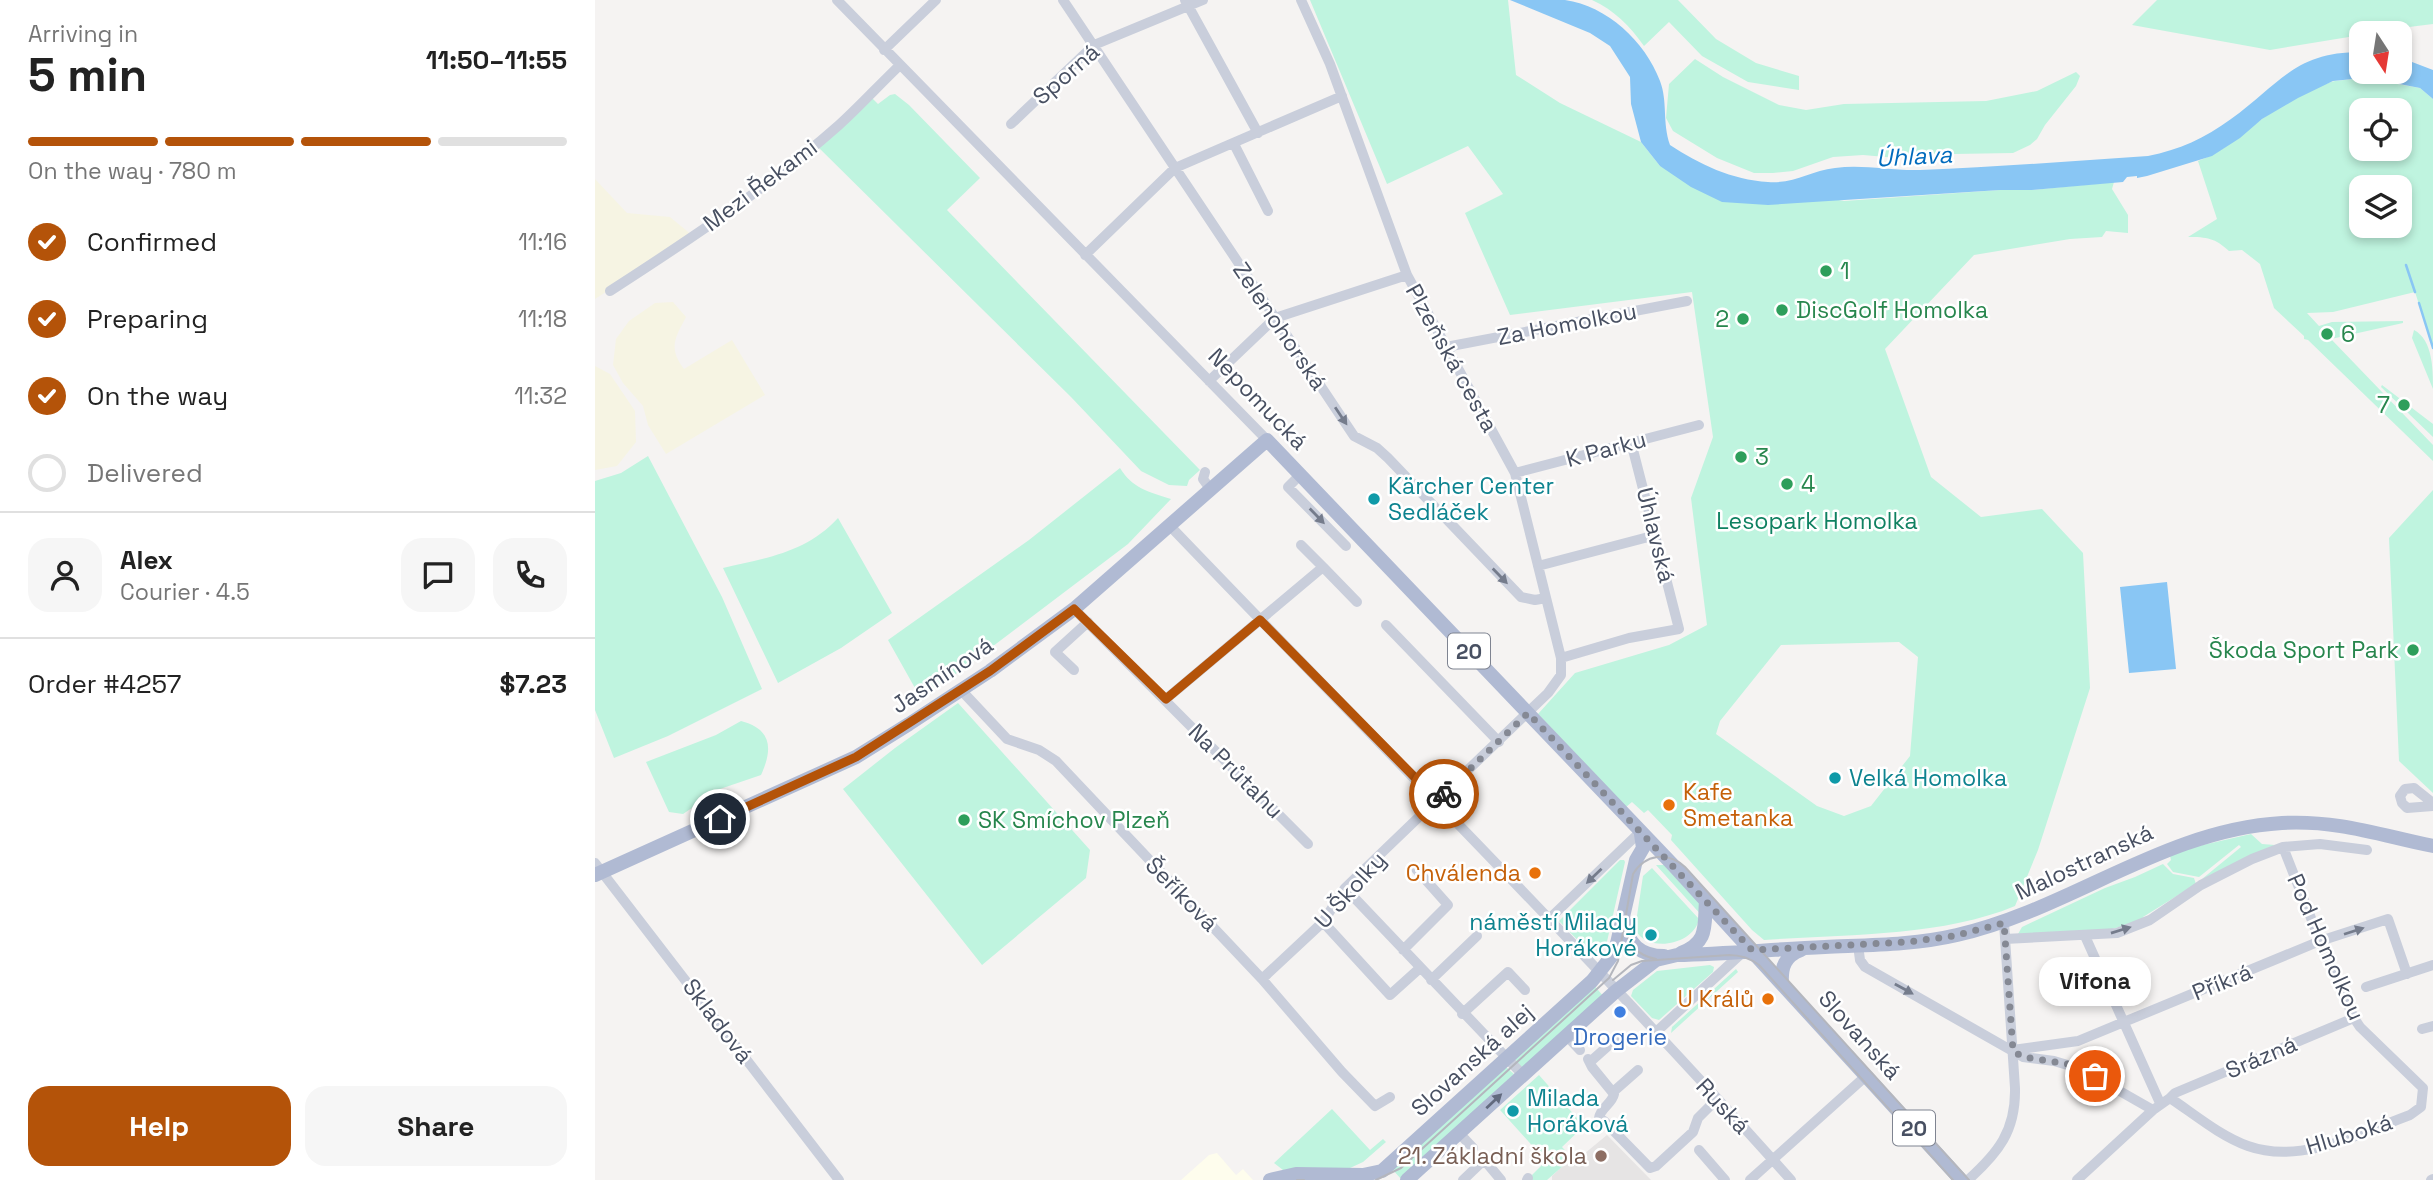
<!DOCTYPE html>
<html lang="en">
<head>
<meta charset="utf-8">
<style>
  :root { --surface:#fff; --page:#f6f6f6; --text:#222; --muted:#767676; --line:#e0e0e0; --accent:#b45309 }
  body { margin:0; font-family:"Space Grotesk",sans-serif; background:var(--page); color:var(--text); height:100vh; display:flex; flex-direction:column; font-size:26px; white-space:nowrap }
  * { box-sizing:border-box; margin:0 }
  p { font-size:23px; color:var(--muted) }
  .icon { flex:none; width:38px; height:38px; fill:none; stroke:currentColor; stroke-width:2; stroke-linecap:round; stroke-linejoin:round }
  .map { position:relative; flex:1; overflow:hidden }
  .panel { display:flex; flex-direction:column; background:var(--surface); width:595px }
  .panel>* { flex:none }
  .needle { width:46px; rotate:168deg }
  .controls { position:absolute; left:1754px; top:21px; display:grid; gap:14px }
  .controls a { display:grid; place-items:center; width:63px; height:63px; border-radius:14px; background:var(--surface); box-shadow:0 4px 10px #0003; font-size:35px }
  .pin { position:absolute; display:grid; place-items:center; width:60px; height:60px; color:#fff; margin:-30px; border:4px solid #fff; border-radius:50%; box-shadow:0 2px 7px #0007 }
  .courier { position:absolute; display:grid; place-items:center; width:70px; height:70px; margin:-35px; border:5px solid #b45309; border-radius:50%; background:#fff; color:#222; box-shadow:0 2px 9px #0007 }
  .bubble { position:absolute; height:49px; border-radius:21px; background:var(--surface); box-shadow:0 4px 10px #0003; font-size:23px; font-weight:700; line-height:49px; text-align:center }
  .overview em { font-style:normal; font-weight:700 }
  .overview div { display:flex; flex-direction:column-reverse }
  .overview { display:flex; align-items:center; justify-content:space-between; height:119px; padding:0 28px }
  h1 { font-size:46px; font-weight:700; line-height:52px }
  .bar { display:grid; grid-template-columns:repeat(4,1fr); gap:10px 7px; align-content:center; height:84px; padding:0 28px }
  .bar i { height:9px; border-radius:5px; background:var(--line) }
  .bar .active { background:var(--accent) }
  .bar p { grid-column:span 4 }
  .line { display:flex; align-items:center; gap:18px; padding:0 28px; border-top:2px solid var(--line) }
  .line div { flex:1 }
  .round { display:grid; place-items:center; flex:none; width:74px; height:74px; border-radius:21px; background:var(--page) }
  ol { padding:0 28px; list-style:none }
  li { display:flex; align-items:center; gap:21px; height:77px }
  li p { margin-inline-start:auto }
  li .icon { padding:7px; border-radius:50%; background:var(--accent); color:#fff; stroke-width:4 }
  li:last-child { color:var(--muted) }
  li i { width:38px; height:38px; border:4px solid var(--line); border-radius:50% }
  .cta { display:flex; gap:14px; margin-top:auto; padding:14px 28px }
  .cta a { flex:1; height:80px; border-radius:21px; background:var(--accent); color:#fff; font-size:28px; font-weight:700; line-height:80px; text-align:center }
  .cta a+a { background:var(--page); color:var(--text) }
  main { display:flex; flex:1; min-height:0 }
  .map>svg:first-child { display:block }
</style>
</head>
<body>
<main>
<section class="panel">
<div class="overview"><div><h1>5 min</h1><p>Arriving in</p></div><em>11:50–11:55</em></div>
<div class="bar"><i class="active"></i><i class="active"></i><i class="active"></i><i></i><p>On the way · 780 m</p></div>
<ol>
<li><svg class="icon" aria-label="check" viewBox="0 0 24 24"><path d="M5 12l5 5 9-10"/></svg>Confirmed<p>11:16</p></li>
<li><svg class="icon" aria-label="check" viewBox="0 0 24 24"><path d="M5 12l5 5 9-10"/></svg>Preparing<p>11:18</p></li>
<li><svg class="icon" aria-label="check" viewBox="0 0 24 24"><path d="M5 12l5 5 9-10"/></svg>On the way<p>11:32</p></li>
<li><i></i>Delivered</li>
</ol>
<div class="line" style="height:126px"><a class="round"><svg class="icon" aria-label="person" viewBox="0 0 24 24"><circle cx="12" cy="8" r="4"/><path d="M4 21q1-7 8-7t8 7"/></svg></a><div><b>Alex</b><p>Courier · 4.5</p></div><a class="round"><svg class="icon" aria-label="chat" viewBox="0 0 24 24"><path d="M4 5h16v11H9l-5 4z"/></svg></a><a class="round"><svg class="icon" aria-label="phone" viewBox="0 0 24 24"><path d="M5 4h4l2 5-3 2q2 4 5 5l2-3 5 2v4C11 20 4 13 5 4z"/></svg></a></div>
<div class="line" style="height:91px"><div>Order #4257</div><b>$7.23</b></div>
<div class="cta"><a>Help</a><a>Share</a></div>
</section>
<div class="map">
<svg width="1838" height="1180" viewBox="0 0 1838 1180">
  <rect width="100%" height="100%" fill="#f5f3f2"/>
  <!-- commercial -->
  <path fill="#fefded" d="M622,1153L641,1175L648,1169L658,1180H586L614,1155Z"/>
  <!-- education -->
  <path fill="#e6e4e4" d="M1012,1135L1056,1180H957V1176L985,1150L989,1154Z"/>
  <!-- green -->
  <path fill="#bff4df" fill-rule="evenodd" d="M715,0H913L921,75L965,103L1046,142L1065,166L1249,201L1405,190H1437L1519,182L1517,189L1533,215V233L1511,231L1507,237L1475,239L1379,255L1290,349L1336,477L1386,517L1447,509L1488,553L1495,688L1443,850L1420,906C1346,937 1249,934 1169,940L1157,930L1076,840L1077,835L1053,810L1049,813L1037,802L1031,807L943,714L980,673L1074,645L1112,625L1096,498L1118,437L1097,292L915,315L870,213L908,194L873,146L792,184ZM1304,642L1323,657L1315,756L1276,806L1249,816L1222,806L1121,734L1125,721L1186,645Z
    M997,0H1083L1121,39L1161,63L1204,76V90L1153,82L1107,56L1074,22L1049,46C1035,26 1019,10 997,0Z
    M1562,0H1838V24L1766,33V35L1675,50L1537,25Z
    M1100,59L1128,77L1184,105L1211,110L1249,104L1391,101L1442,91L1481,72L1485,76L1481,86L1450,125L1442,139L1435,145L1418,153L1359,154L1302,158L1268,155L1238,157L1198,171L1178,173H1159L1122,158L1078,131L1071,118L1074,84Z
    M1768,78L1825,88L1838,99V348L1820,292L1738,312L1712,313L1724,326L1737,322L1808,321V323L1736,339L1838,445V461L1713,340L1709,339V336L1679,308L1665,264L1647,250L1634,251C1620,238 1612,237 1593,237L1622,219L1603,161C1629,152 1646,134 1667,119C1683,108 1722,85 1740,81C1749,80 1759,79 1768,78ZM1766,110H1804V149H1766ZM1766,187H1804V226H1766Z
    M300,94L314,105L385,178L352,210L605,470L594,480L592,486L574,485L546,471L476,397L220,144L274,95L283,104L295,95Z
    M1819,330C1838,340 1838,370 1838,389L1817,338Z
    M1787,385L1838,424V437L1786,387Z
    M53,456L127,597L167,689L73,736L19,758L0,710V481L26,473Z
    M525,468C537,488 554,492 576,499L533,544L365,671L325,697L293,640L434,540Z
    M1838,490V793L1804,761L1794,538Z
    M243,518L297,613L246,648L183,683L128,568C172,558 212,552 243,518Z
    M363,703L495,850L491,878L387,965L248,789L300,748Z
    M146,721C177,729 178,749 166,775L125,789L88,814L74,812L51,762L121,735Z
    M1656,834L1667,844L1680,845L1607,879L1646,847L1644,845L1604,877L1578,872L1572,864L1576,860L1575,856L1590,849Z
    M1025,860H1029L1030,862L1011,946L1006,954L998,956L964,921Z
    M1568,864L1578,874L1599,878L1601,884L1548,917L1547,920L1514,930L1423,934L1427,927L1510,888L1540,877Z
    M1061,865H1069L1107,906L1109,918Z
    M1057,868L1104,919C1099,945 1052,954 1040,929L1048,876Z
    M1115,965L1119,967L1118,972L1064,1020L1057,1018L1036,996L1038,990L1062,971Z
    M1141,969L1143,972L1076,1033L1077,1027Z
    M998,984L1009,997L927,1068L920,1059Z
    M911,1067L919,1074L807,1180L797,1169Z
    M944,1075L989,1126L967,1147L977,1158L952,1180H932L951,1161L905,1110Z
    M737,1109L775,1150L788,1139L791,1142L768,1162L755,1168L688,1170L679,1163Z"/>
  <!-- sand -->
  <path fill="#f6f4e3" d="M0,179L32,213L75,217L98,236L0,299Z
    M78,302L91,317C80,338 73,348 89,369L137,340L170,395L71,454L53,425L48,406L28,383L18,365L21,339L34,321L60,303Z
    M0,366L15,374L40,411L41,442L22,466L0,470Z"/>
  <!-- water -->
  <path fill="#89c6f4" d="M915,0C933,0 952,0 970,0C1012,6 1050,41 1065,81C1073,102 1067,122 1075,145C1104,164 1137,180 1173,182C1199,184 1215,171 1240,168C1268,164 1296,171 1325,170C1401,167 1477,161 1553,156C1584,150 1610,138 1636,119C1685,84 1699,52 1766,52V72H1804V57L1838,70V99L1825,88L1799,83L1768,78L1738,81L1703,98L1667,119L1645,138L1617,156L1552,176L1542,178V176L1532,177L1528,182L1437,190H1405L1173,205L1127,202L1096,187L1065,166L1046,142L1036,104L1035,77L1015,46L995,33Z
    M1572,582L1581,669L1534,673L1525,587Z"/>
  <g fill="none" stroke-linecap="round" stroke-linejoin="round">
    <!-- stream -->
    <path stroke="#89c6f4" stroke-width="2.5" d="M1811,265L1820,292
      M1824,303L1838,348"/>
    <!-- minor -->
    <path stroke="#c9cedb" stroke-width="10" d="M242,0L672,440
      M468,0L759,436L782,448L793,458L926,597L940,600L951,598
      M590,0L663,133
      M289,50L341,0
      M416,124L499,45L608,0
      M639,144L673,211
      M490,255L580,168L747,96
      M15,291C94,240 174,187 244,125C265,106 284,85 305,65
      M851,347L1092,301
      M614,381L680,318L812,275
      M610,472L608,479L616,490
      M920,473L1104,425
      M705,475L693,487L751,546
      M575,526C783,743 996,956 1196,1180
      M943,566L1061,535
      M728,567L762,602
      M479,609L713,844
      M791,625L904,742
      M966,658L1034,638L1084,629L1036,442
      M479,670L460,652L493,622
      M366,690L412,739L444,750L461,761L667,979L747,1072L780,1106L795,1097
      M571,699L728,567L706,545
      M1838,803L1819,788L1810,789L1805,796L1807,803L1812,808L1838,806
      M0,863L244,1180
      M750,888L928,1075
      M953,920L1045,832
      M728,922L795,995L825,968
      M1490,936L1565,1103
      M1410,939L1522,933L1555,920L1606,885L1657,859L1688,847L1725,844L1772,850
      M1263,945L1265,960L1270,967L1428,1057L1459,1061L1486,1069L1558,1110
      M808,950L853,905L821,869
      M667,979L728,922L750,888L953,693L966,675V658L920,473L812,275L735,64L706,0
      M836,980L882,936
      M1771,987L1838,965
      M867,1014L913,972L930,990
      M1827,1029L1838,1026
      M1060,1033L1148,952
      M971,1035L985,1050
      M1418,1050L1483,1041L1725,941L1793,919L1812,974
      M993,1059L997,1067L1019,1094C1017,1104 1005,1108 1004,1118L1009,1121L1055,1168L1061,1166L1098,1132L1103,1118L1122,1099
      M995,1062L1023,1037
      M1018,1092L1043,1070
      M1575,1098L1580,1093L1759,1018
      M864,1133L878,1148
      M1104,1150L1130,1180
      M886,1156L906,1180
      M868,1180L889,1160
      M932,1180L933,1178
      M1155,1180L1271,1076
      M1373,1180C1403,1153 1421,1131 1420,1088L1409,923
      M1482,1180L1558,1110L1575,1098C1599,1114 1625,1136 1653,1146C1706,1165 1766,1133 1815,1115L1826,1107L1828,1088L1765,1027L1759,1018L1725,941L1688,847
      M1836,1180L1838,1179"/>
    <!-- major -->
    <path stroke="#b0bad3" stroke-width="14" d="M0,875L261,757L314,724L395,671L479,609L672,440L1078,865L1366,1180
      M1029,921C1033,944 1045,956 1069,956
      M1086,953C1114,942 1109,926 1111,901
      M1187,983C1186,967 1190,956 1206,950
      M675,1180L701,1174L768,1175L787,1171L997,981L1020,952L1041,860L1048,848L1046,834
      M812,1180L1021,991L1061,960L1082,955C1131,954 1181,949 1230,947C1273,945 1320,945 1362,935C1476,909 1568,830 1687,823C1744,820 1784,835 1838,846"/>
    <!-- tram -->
    <path stroke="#b4b6bd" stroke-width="2" d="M1030,927C1033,945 1044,956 1061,959
      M1018,980L1036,965L1047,961L1134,955C1146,955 1155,958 1164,965L1358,1180
      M702,1180H709
      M781,1180L806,1168L1014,978L1023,961L1038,874C1050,854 1073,851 1090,867L1374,1180"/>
  </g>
  <!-- one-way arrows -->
  <defs><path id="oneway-solid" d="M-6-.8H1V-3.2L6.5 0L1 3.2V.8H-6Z" transform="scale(1.75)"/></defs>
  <g fill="#757c8c">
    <use href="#oneway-solid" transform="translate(746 416) rotate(56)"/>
    <use href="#oneway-solid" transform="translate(722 516) rotate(46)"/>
    <use href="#oneway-solid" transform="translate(905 576) rotate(46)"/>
    <use href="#oneway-solid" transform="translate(999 876) rotate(136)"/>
    <use href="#oneway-solid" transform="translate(1526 930) rotate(-17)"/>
    <use href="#oneway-solid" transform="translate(1759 931) rotate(-18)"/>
    <use href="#oneway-solid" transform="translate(1309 989) rotate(29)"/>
  </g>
  <use fill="#626a7e" href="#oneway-solid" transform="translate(899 1101) rotate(-43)"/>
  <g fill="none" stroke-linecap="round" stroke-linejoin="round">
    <!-- done -->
    <path stroke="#858994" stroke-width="7" stroke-dasharray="0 12.6" d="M849,794L933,713L1157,950L1312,942L1359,936L1409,923L1418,1051L1428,1057L1473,1064L1500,1076"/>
    <!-- route -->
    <path stroke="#b45309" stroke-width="9" d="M125,819L261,757L395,671L479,609L571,699L665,620L843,801L849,794"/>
  </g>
  <!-- markers -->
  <g fill="#2e9e5b" stroke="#fff" stroke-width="2.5">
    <circle cx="1231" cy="271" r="7"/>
    <circle cx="1187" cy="310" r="7"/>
    <circle cx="1148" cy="319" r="7"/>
    <circle cx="1732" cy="334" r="7"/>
    <circle cx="1809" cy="405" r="7"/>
    <circle cx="1146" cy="457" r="7"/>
    <circle cx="1192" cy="484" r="7"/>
    <circle cx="1818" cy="650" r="7"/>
    <circle cx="369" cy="820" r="7"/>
  </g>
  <g fill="#0f9aa8" stroke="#fff" stroke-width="2.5">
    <circle cx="779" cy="499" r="7"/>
    <circle cx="1240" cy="778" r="7"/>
    <circle cx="1056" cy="935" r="7"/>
    <circle cx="918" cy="1111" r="7"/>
  </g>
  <g fill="#e8710a" stroke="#fff" stroke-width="2.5">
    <circle cx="1074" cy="805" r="7"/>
    <circle cx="940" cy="873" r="7"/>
    <circle cx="1173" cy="999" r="7"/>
  </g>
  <circle fill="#3f7fe0" stroke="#fff" stroke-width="2.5" cx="1025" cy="1012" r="7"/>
  <circle fill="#8d6e63" stroke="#fff" stroke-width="2.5" cx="1006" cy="1156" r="7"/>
  <g text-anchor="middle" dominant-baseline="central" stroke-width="5" stroke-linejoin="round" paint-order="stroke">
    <!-- shield labels -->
    <g fill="#fff" stroke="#7f8491" stroke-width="2">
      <rect x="853" y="633.5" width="42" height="35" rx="5"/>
      <rect x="1298" y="1110.5" width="42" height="35" rx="5"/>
    </g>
    <g font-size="21" font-weight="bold" fill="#485062">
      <text x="874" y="651">20</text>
      <text x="1319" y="1128">20</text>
    </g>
    <!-- street labels -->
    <g font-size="23" fill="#485062" stroke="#fff">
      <text transform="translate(471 74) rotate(-41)">Sporná</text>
      <text transform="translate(165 185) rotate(-37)">Mezi Řekami</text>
      <text transform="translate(972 324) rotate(-11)">Za Homolkou</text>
      <text transform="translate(685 326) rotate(56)">Zelenohorská</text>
      <text transform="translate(857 358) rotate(61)">Plzeňská cesta</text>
      <text transform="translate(663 399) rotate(46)">Nepomucká</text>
      <text transform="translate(1011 449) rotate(-15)">K Parku</text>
      <text transform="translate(1061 535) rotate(76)">Úhlavská</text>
      <text transform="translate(347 675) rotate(-34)">Jasmínová</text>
      <text transform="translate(641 771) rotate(45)">Na Průtahu</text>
      <text transform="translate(1489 862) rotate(-25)">Malostranská</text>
      <text transform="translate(755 890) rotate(-48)">U Školky</text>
      <text transform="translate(587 894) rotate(46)">Šeříková</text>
      <text transform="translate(1731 947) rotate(66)">Pod Homolkou</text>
      <text transform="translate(1627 982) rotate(-22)">Příkrá</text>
      <text transform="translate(123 1021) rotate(53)">Skladová</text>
      <text transform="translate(1265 1035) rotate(48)">Slovanská</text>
      <text transform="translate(1666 1057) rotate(-23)">Srázná</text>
      <text transform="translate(877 1060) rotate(-42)">Slovanská alej</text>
      <text transform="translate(1128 1106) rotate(47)">Ruská</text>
      <text transform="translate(1754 1134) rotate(-17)">Hluboká</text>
    </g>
    <!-- leisure labels -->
    <g font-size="23" fill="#27864d" stroke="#fff" text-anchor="start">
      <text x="1245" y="271">1</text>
      <text x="1201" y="310">DiscGolf Homolka</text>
      <text x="1134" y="319" text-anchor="end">2</text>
      <text x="1746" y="334">6</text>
      <text x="1795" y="405" text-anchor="end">7</text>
      <text x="1160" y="457">3</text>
      <text x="1206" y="484">4</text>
      <text x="1804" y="650" text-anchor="end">Škoda Sport Park</text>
      <text x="383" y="820">SK Smíchov Plzeň</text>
    </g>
    <!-- culture labels -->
    <g font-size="23" fill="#0d838f" stroke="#fff" text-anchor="start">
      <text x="793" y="486">Kärcher Center<tspan x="793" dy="26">Sedláček</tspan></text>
      <text x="1254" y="778">Velká Homolka</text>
      <text x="1042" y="922" text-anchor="end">náměstí Milady<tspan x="1042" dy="26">Horákové</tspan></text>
      <text x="932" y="1098">Milada<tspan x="932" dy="26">Horáková</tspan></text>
    </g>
    <!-- park labels -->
    <g font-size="23" fill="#0f8161" stroke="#fff">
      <text x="1222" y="521">Lesopark Homolka</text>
    </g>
    <!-- food labels -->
    <g font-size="23" fill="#c56008" stroke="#fff" text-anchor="end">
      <text x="1088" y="792" text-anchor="start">Kafe<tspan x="1088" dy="26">Smetanka</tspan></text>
      <text x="926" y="873">Chválenda</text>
      <text x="1159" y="999">U Králů</text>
    </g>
    <!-- shop labels -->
    <g font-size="23" fill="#366cbe" stroke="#fff">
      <text x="1025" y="1037">Drogerie</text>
    </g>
    <!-- education labels -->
    <g font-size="23" fill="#785e54" stroke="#fff" text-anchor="end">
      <text x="992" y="1156">21. Základní škola</text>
    </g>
    <!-- water labels -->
    <g font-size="24" font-style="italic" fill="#006bbd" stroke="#fff">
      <text transform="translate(1319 156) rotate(-3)">Úhlava</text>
    </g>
  </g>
</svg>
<div class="controls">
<a><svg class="needle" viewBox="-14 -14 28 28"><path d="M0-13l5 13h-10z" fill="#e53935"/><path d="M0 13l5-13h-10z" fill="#767676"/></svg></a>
<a><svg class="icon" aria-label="locate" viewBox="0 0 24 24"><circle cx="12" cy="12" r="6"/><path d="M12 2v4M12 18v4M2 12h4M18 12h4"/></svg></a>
<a><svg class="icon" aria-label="layers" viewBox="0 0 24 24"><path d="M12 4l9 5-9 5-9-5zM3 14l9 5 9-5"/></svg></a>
</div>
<div class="pin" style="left:1500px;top:1076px;background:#ea580c"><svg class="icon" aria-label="bag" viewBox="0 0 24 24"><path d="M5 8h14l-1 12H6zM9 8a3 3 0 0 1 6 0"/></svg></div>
<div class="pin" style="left:125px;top:819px;background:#1f2937"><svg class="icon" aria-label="home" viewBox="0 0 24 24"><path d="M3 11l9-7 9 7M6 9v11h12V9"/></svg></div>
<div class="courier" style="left:849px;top:794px"><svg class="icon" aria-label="bike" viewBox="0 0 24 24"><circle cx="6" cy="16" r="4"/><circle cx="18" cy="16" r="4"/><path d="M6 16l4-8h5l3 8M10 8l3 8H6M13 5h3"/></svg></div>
<div class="bubble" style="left:1444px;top:957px;width:112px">Vifona</div>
</div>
</main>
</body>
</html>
